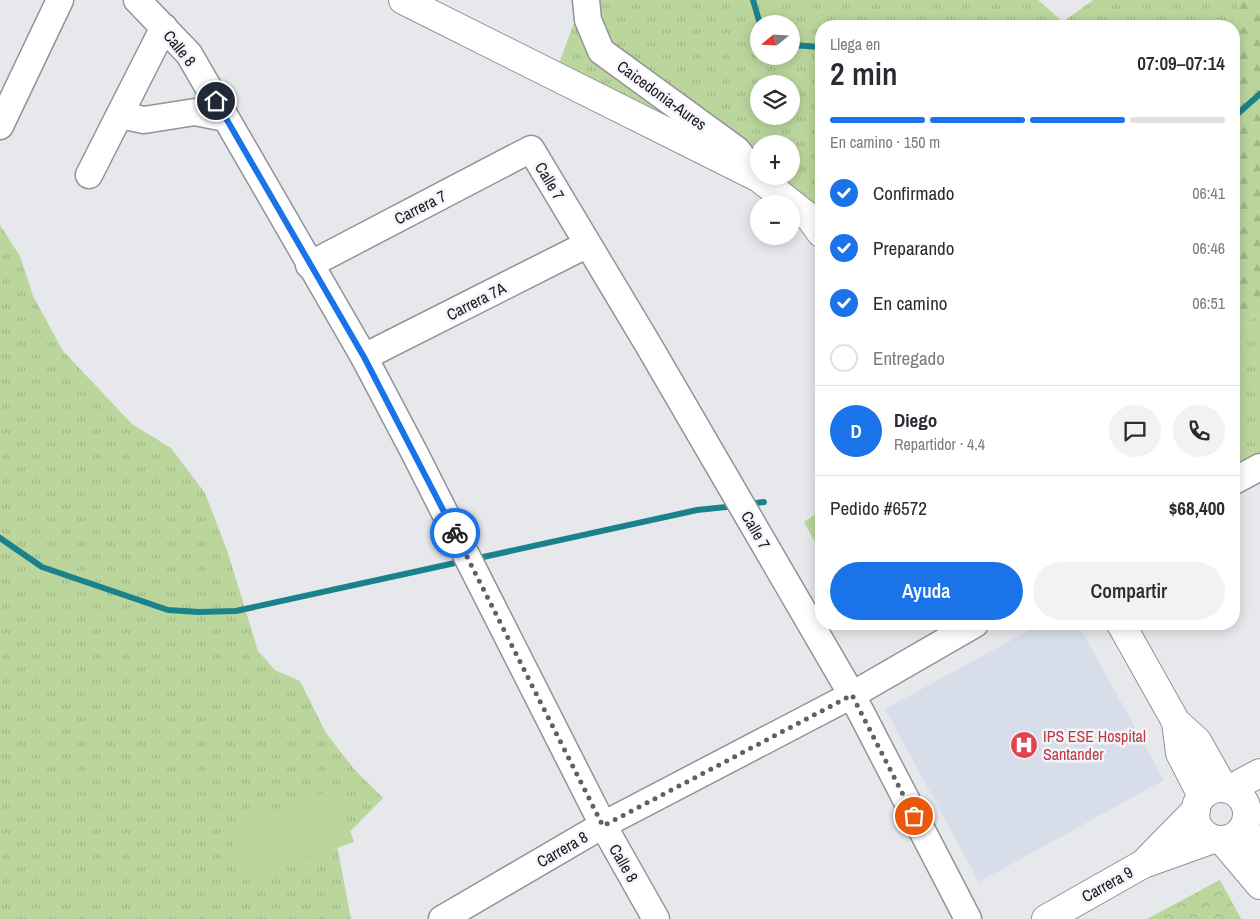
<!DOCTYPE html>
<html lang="es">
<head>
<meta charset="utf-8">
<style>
  :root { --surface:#fff; --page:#f2f2f3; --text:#2b2b33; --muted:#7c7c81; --line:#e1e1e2; --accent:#1a73e8 }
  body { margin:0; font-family:"Archivo Narrow",sans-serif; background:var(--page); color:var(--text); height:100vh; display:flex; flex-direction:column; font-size:19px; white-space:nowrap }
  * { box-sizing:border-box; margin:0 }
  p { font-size:16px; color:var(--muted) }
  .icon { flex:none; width:28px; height:28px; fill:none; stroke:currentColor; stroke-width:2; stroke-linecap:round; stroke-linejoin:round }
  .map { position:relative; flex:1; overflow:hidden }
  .drawer { position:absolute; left:815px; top:20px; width:425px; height:610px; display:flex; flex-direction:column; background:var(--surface); border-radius:20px; box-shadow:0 2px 12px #0003 }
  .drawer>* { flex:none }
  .needle { width:32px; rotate:252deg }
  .tools { position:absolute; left:750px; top:15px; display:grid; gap:10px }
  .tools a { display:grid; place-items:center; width:50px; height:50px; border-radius:50%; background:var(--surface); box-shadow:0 2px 12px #0003; font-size:25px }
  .pin { position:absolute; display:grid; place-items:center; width:42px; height:42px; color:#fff; margin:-21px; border:2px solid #fff; border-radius:50%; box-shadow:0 1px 5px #0007 }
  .courier { position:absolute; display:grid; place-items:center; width:50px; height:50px; margin:-25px; border:4px solid #1a73e8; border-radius:50%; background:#fff; color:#222; box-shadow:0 1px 6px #0007 }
  .summary em { font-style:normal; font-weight:600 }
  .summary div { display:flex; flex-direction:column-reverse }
  .summary { display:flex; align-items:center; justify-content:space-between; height:85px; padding:0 15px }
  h1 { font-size:32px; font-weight:600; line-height:38px }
  .bar { display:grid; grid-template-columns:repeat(4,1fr); gap:8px 5px; align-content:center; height:60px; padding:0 15px }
  .bar i { height:6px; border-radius:4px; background:var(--line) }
  .bar .active { background:var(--accent) }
  .bar p { grid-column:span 4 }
  .line { display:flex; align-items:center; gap:12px; padding:0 15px; border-top:1px solid var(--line) }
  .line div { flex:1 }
  .round { display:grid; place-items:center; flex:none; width:52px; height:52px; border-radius:26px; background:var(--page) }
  ol { padding:0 15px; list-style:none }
  li { display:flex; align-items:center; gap:15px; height:55px }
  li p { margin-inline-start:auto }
  li .icon { padding:5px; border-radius:50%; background:var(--accent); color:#fff; stroke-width:4 }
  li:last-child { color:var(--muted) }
  li i { width:28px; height:28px; border:2px solid var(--line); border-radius:50% }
  .cta { display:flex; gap:10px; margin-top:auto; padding:10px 15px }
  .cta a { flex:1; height:58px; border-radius:30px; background:var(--accent); color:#fff; font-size:20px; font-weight:600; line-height:58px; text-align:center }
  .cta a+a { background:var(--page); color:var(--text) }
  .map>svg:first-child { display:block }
</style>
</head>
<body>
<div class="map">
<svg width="1260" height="919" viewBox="0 0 1260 919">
  <defs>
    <pattern id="grass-tufts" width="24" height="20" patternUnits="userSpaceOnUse" patternTransform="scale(1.25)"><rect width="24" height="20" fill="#bbd69d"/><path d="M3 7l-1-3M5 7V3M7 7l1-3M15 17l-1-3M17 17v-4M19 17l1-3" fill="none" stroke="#a0b787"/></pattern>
    <pattern id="forest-firs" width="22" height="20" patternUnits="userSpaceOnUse" patternTransform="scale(1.25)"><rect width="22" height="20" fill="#bbd69d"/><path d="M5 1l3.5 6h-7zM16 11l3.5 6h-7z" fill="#a0b787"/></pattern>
    <pattern id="park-crowns" width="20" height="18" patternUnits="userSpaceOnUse" patternTransform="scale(1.25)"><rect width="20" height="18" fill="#bbd69d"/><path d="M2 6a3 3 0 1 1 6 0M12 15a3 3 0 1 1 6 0" fill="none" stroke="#a0b787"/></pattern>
  </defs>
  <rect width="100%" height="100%" fill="#e6e8ec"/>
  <!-- built -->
  <path fill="#d8dee9" d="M1041,624H1078L1164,780L979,882L885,709Z"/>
  <!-- grass -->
  <path fill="url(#grass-tufts)" fill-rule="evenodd" d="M586,0H1038L1063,22L1093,0H1239L1234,30V26H821V223L769,176H791V144H759V169L558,66L572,28ZM759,24H791V56H759ZM759,84H791V116H759Z
    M0,225L20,256L33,296L63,351L132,424L171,448L205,493L228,553L258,651L275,670L300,681L326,733L354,769L383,798L337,845L351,919H0Z
    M1260,313V460L1234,473V331Z"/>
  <!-- forest -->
  <path fill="url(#forest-firs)" d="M1239,0H1260V313L1234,331V30Z"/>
  <!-- park -->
  <path fill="url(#park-crowns)" d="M1220,880L1241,919H1147Z"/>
  <!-- pitch -->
  <path fill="#bbd69d" d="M821,510V553L804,522Z
    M335,789L354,842L246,879L227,825Z"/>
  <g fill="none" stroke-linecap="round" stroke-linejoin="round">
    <!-- stream -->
    <path stroke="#1b828c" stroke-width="6" d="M753,0L760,24
      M899,26L913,23L948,26
      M791,45L821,47
      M1234,117L1260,94
      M748,504L764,502
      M0,538L42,567L168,610L199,612L236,611L464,561
      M474,559L697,510L736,506"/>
    <!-- minor casing -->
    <g stroke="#919397" stroke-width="29">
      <path id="minor" d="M137,0L189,54L364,357L413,450L603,825L656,919
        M586,0L588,20L601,51L737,150L759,178
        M120,115L144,120L195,112L225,118
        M0,126L60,0
        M89,175L164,27
        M309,265L531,149L649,346L852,695L968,919
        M364,357L588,244
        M1234,481L1260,467
        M442,919L603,825L852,695L975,624"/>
    </g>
    <!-- tertiary casing -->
    <g stroke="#919397" stroke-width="30">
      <path id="tertiary" d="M1230,789L1260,773
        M1245,826L1260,867
        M1222,840L1260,885"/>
    </g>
    <!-- secondary casing -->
    <g stroke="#919397" stroke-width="30">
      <path id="secondary" d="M403,0L759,178L811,219L821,233
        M1121,624L1176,722L1197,741L1223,787
        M1176,722L1180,753L1202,796
        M1195 814a26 26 0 1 1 52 0a26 26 0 1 1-52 0Z
        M1147,860L1196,810
        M1046,919L1143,864L1213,839"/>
    </g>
    <!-- minor -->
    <use href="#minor" stroke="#fff" stroke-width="26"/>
    <!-- tertiary -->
    <use href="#tertiary" stroke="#fff" stroke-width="28"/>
    <!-- secondary -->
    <use href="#secondary" stroke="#fff" stroke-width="28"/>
  </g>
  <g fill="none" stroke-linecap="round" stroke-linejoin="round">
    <!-- done -->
    <path stroke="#5f6163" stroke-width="5" stroke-dasharray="0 9" d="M455,533L603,826L852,695L914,816"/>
    <!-- route -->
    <path stroke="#1a73e8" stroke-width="6" d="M216,101L364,357L455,533"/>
  </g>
  <!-- icons -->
  <defs>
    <g id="hospital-disc" transform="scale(1.4375)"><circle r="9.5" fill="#e0444e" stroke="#f3f5fa"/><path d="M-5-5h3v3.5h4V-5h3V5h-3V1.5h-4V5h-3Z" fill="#fff"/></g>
  </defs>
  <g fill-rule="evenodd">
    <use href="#hospital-disc" x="1024" y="745"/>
  </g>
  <g text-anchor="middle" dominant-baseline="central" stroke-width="5" stroke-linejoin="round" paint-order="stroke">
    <!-- street labels -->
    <g font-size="16" fill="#171819" stroke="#f3f5fa">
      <text transform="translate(180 48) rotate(51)">Calle 8</text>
      <text transform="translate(662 95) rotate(36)">Caicedonia-Aures</text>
      <text transform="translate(550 181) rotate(59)">Calle 7</text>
      <text transform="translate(420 207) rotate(-27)">Carrera 7</text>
      <text transform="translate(476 301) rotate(-27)">Carrera 7A</text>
      <text transform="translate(756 530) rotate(60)">Calle 7</text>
      <text transform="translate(562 849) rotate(-30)">Carrera 8</text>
      <text transform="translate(624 863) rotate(60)">Calle 8</text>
      <text transform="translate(1107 884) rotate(-29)">Carrera 9</text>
    </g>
    <!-- health labels -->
    <g font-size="16" fill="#be3a42" stroke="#f3f5fa" text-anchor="start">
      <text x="1043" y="736">IPS ESE Hospital<tspan x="1043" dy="18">Santander</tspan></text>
    </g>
  </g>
</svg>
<div class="tools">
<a><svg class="needle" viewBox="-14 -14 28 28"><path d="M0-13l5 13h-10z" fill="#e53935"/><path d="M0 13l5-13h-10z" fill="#7c7c81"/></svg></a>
<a><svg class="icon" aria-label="layers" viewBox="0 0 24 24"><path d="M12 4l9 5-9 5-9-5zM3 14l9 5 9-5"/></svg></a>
<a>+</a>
<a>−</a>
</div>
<div class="pin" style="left:914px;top:816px;background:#ea580c"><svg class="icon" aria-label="bag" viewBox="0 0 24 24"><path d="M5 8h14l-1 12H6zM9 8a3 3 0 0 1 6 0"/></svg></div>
<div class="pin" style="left:216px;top:101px;background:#1f2937"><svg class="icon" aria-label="home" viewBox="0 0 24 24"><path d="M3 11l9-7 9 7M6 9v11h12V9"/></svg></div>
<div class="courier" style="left:455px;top:533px"><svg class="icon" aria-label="bike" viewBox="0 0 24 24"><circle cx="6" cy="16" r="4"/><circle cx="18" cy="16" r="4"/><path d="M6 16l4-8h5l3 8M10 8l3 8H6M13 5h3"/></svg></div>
<section class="drawer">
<div class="summary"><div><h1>2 min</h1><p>Llega en</p></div><em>07:09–07:14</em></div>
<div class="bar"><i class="active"></i><i class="active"></i><i class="active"></i><i></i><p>En camino · 150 m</p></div>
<ol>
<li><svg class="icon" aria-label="check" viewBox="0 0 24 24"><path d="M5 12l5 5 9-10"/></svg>Confirmado<p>06:41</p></li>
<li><svg class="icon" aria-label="check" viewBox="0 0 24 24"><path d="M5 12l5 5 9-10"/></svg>Preparando<p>06:46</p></li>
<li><svg class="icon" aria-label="check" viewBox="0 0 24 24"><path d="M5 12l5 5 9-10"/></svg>En camino<p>06:51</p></li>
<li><i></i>Entregado</li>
</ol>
<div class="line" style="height:90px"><b class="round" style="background:var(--accent);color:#fff">D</b><div><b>Diego</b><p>Repartidor · 4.4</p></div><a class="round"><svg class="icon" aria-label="chat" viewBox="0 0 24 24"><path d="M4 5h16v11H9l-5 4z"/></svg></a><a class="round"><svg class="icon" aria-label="phone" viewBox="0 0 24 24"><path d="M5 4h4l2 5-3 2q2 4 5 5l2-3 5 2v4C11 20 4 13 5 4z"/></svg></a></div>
<div class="line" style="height:65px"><div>Pedido #6572</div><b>$68,400</b></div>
<div class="cta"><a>Ayuda</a><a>Compartir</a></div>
</section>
</div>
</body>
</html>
